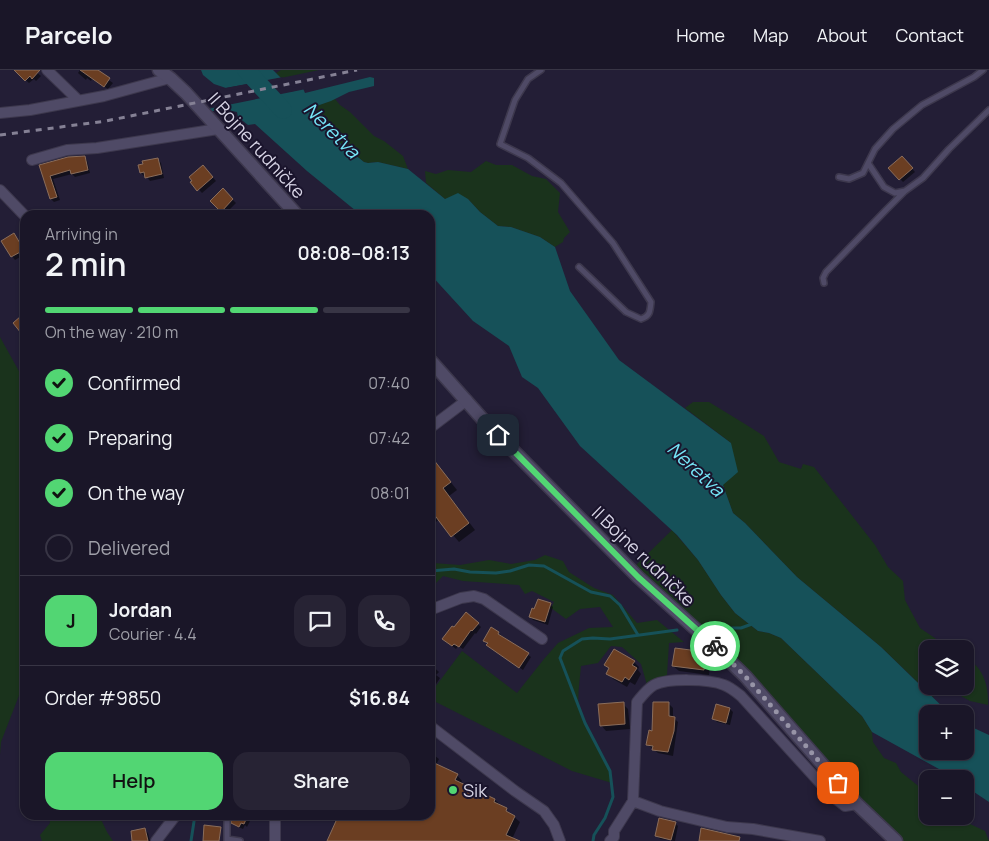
<!DOCTYPE html>
<html lang="en">
<head>
<meta charset="utf-8">
<style>
  :root { --surface:#1a1628; --page:#272334; --text:#f1f3f6; --muted:#9f9fa8; --line:#383545; --accent:#52d673 }
  body { margin:0; font-family:Manrope,sans-serif; background:var(--page); color:var(--text); height:100vh; display:flex; flex-direction:column; font-size:19px; white-space:nowrap }
  * { box-sizing:border-box; margin:0 }
  p { font-size:16px; color:var(--muted) }
  .icon { flex:none; width:28px; height:28px; fill:none; stroke:currentColor; stroke-width:2; stroke-linecap:round; stroke-linejoin:round }
  .map { position:relative; flex:1; overflow:hidden }
  .panel { position:absolute; left:20px; top:140px; width:415px; height:610px; display:flex; flex-direction:column; background:var(--surface); border-radius:15px; box-shadow:0 1px 4px #0004,0 0 0 1px var(--line) }
  .panel>* { flex:none }
  .controls { position:absolute; left:919px; top:570px; display:grid; gap:10px }
  .controls a { display:grid; place-items:center; width:55px; height:55px; border-radius:10px; background:var(--surface); box-shadow:0 1px 4px #0004,0 0 0 1px var(--line); font-size:25px }
  .pin { position:absolute; display:grid; place-items:center; width:42px; height:42px; color:#fff; margin:-21px; border-radius:10px; box-shadow:0 2px 8px #0006 }
  .courier { position:absolute; display:grid; place-items:center; width:50px; height:50px; margin:-25px; border:4px solid #52d673; border-radius:50%; background:#fff; color:#222; box-shadow:0 1px 6px #0007 }
  .headline em { font-style:normal; font-weight:600 }
  .headline div { display:flex; flex-direction:column-reverse }
  .headline { display:flex; align-items:center; justify-content:space-between; height:85px; padding:0 25px }
  h1 { font-size:32px; font-weight:600; line-height:38px }
  .bar { display:grid; grid-template-columns:repeat(4,1fr); gap:8px 5px; align-content:center; height:60px; padding:0 25px }
  .bar i { height:6px; border-radius:4px; background:var(--line) }
  .bar .active { background:var(--accent) }
  .bar p { grid-column:span 4 }
  .line { display:flex; align-items:center; gap:12px; padding:0 25px; border-top:1px solid var(--line) }
  .line div { flex:1 }
  .round { display:grid; place-items:center; flex:none; width:52px; height:52px; border-radius:15px; background:var(--page) }
  ol { padding:0 25px; list-style:none }
  li { display:flex; align-items:center; gap:15px; height:55px }
  li p { margin-inline-start:auto }
  li .icon { padding:5px; border-radius:50%; background:var(--accent); color:#111; stroke-width:4 }
  li:last-child { color:var(--muted) }
  li i { width:28px; height:28px; border:2px solid var(--line); border-radius:50% }
  .button { display:flex; gap:10px; margin-top:auto; padding:10px 25px }
  .button a { flex:1; height:58px; border-radius:15px; background:var(--accent); color:#111; font-size:20px; font-weight:600; line-height:58px; text-align:center }
  .button a+a { background:var(--page); color:var(--text) }
  header { display:flex; align-items:center; gap:30px; box-sizing:border-box; height:70px; padding:0 25px; background:var(--surface); border-bottom:1px solid var(--line) }
  header strong { font-size:24px }
  nav { display:flex; gap:28px; margin-inline-start:auto; font-size:18px }
  .map>svg:first-child { display:block }
</style>
</head>
<body>
<header>
<strong>Parcelo</strong>
<nav><a>Home</a><a>Map</a><a>About</a><a>Contact</a></nav>
</header>
<div class="map">
<svg width="989" height="771" viewBox="0 0 989 771">
  <rect width="100%" height="100%" fill="#231e36"/>
  <!-- green -->
  <path fill="#1a331c" d="M281,0H319L281,8L276,3Z
    M335,29L340,35L350,42L374,66L384,71L403,86L408,99L378,92L368,93L364,92L330,65L308,39Z
    M486,91L496,95H512L532,106L546,109L560,123L558,142L570,162L564,168L563,172L555,177L540,167L511,157L498,156L480,142L468,129H445L426,113L425,101L436,104L448,100L471,102Z
    M0,267L25,312V610L1,672L0,685Z
    M693,332H709L745,354L764,366L779,392L801,399L803,394L814,397L875,475L888,497L903,511L905,530L920,558L951,579H928V616H942L933,627L881,577L797,507L745,453L733,443L723,415L731,373L685,338Z
    M672,460L698,490L721,525L735,543L758,561L769,563L781,568L862,646L872,662L873,672L884,688L896,693L901,702L922,719L927,722L928,746H962L970,754L985,761L989,771H896L746,607L631,500Z
    M545,485L563,491L569,502L594,518L613,525L637,553L657,550L684,572L669,573L667,605L647,615L641,594L622,577L611,576L598,593L581,596C580,609 577,626 579,639C585,666 608,686 612,713L572,701L430,629V624L462,581L517,623L544,589L558,573L589,558L613,557L600,537L580,539L566,549L551,538L554,532L532,521L525,524L519,515L463,511L443,506L430,519V494L433,493L460,495L489,490L511,494L535,490Z
    M965,587C983,597 989,615 988,635L970,631L943,616H965Z
    M25,626V708L21,701Z
    M49,745H99L107,762L113,771H42L40,765L50,753Z"/>
  <!-- water -->
  <path fill="#165159" d="M201,0H273L281,8L226,18L214,14L203,5Z
    M370,7L374,8V16L349,22L331,31L308,39L330,65L364,92L368,93L378,92L408,99L445,129L458,123L468,129L480,142L498,156L511,157L540,167L555,177L570,221L619,290L731,373L738,402L723,415L733,443L745,453L797,507L881,577L950,644H928V681H965V654L989,665V732L965,716V709H957L872,662L862,646L781,568L769,563L758,561L735,543L721,525L698,490L677,465L580,376L538,318L522,307L509,276L473,251L430,204V145H361L307,101L255,54L248,55L238,47L237,42L223,39L199,44L192,37L294,21L302,16L305,23Z"/>
  <!-- pier -->
  <path fill="#231e36" d="M283,7L281,11L226,21L220,19Z
    M302,14H304L306,19L193,42L189,38L191,35L228,28L291,16L294,18Z"/>
  <!-- shadow -->
  <path fill="#0007" d="M15,0H34L41,6L36,11L34,9L29,13Z
    M80,0H94L113,13L108,19L92,9L91,11L87,8L86,10L78,3Z
    M84,87L87,90L90,103L75,107L72,104L53,109L60,130L54,132L51,129L41,96Z
    M902,87L915,102L903,112L890,98Z
    M158,89L161,93L164,108L150,111L146,106H144L141,103Z
    M206,100L216,111L202,123L192,112Z
    M223,120L236,133L225,144L212,131Z
    M17,168L25,184L15,190L12,186Z
    M433,390L457,420L449,426L475,460L459,472L439,449L436,452L430,446V393Z
    M550,534L553,537L548,555L533,550L530,547Z
    M478,554L481,557L476,564L475,563L463,579L458,576L456,579L447,572Z
    M498,563L531,587L523,600L491,578L485,570Z
    M706,583L711,589L709,605L679,601L673,596Z
    M634,592L639,597L638,600L641,604L635,615L630,612L627,617L613,609L608,603L610,600L606,595Z
    M430,594L439,602L436,605L440,608L433,619L430,617Z
    M623,634L628,639L630,659L606,661L601,655Z
    M669,634L673,638V647L678,652L673,686L658,683L648,675Z
    M730,639L733,642L730,655L717,652L713,648Z
    M430,682L439,689L436,695L457,705L462,711L461,714L495,730L520,752L512,769L517,771H328L337,753L324,745H430Z
    M143,745H157L158,748L148,751Z
    M235,745H247L251,749L247,757L245,755L243,759L236,756L233,753Z
    M675,753L678,756L675,771L660,769L657,765Z
    M145,760L148,763L150,771H134Z"/>
  <g fill="none" stroke-linecap="round" stroke-linejoin="round">
    <!-- stream -->
    <path stroke="#165159" stroke-width="3" d="M430,501L454,499L470,502L496,503L510,501L529,495L544,496L591,522L610,526L620,535L638,565
      M704,558H741L752,554
      M191,771L195,745
      M593,771L594,765L605,748L613,727L610,701L585,653L560,588L563,581L582,569L593,568L610,569L677,560"/>
    <!-- river -->
    <path stroke="#165159" stroke-width="18" d="M246,0L283,40"/>
  </g>
  <!-- building -->
  <path fill="#6b3e22" stroke="#8a6d5b" d="M14,0H40L32,9L30,6L25,11Z
    M80,0H98L110,8L104,17Z
    M85,86L88,100L71,104L70,100L50,106L57,127L50,129L39,95L68,87Z
    M902,86L913,98L899,110L888,98Z
    M158,88L162,104L145,108L144,102L140,103L138,95L143,94L142,91Z
    M203,95L213,107L197,121L190,112L192,111L189,107Z
    M223,118L233,129L221,142L210,131Z
    M14,163L24,180L11,187L1,171Z
    M21,246L25,251V268L13,253Z
    M430,385L451,412L443,418L469,453L451,467L430,439Z
    M538,529L551,533L545,552L529,547L532,538L534,539Z
    M466,542L479,553L472,561L471,560L459,577L454,574L452,576L442,569L452,556L454,557Z
    M491,557L499,562L498,564L529,583L519,598L486,575L488,573L483,571Z
    M675,578L706,582L704,600L672,596Z
    M614,579L635,591L632,595L637,598L629,610L625,607L622,612L606,604L609,598L604,595Z
    M624,632L625,654L600,656L598,634Z
    M653,632H669V646L675,647L674,661L668,682L652,680L653,676L646,675L649,660L652,661Z
    M716,634L730,638L726,653L712,649Z
    M430,691L458,704L455,710L495,729L494,732L507,738L506,741L515,746L506,765L520,771H327L336,751L325,745H430Z
    M231,745H248L244,754L241,753L239,757L231,753Z
    M659,748L676,752L671,770L655,766Z
    M204,755L221,757L219,771H203Z
    M145,758L148,771H132L131,761Z
    M701,758L740,767L739,771H699Z"/>
  <g fill="none" stroke-linecap="round" stroke-linejoin="round">
    <!-- service casing -->
    <g stroke="#3d384d" stroke-width="8">
      <path id="service" d="M541,0L528,9L515,30L500,74L528,88L561,113L613,173L651,232C650,242 650,246 641,249L626,242L579,197
        M868,93L884,117L895,123L905,121
        M839,107L849,109L863,103L875,79L893,59L922,35L974,7L983,0
        M824,213L823,208L826,202L886,140L905,121L923,108L949,79L989,40
        M227,769L240,771
        M227,771V745"/>
    </g>
    <!-- minor casing -->
    <g stroke="#3d384d" stroke-width="12">
      <path id="minor" d="M47,0L78,30
        M0,43L30,40L104,26L170,8
        M32,90L67,80L97,78L218,59
        M0,120L25,146
        M430,358L467,330
        M430,540L461,528L474,526L484,529L542,569
        M430,656L515,721L544,741L554,755L560,771
        M633,731L660,741L727,757L753,759L820,771
        M275,745V771
        M156,771L176,745
        M610,771L614,767V761L633,731L637,632C642,626 647,619 654,615C668,608 709,609 724,615C730,617 736,622 741,626L831,725L845,736L857,734"/>
    </g>
    <!-- tertiary casing -->
    <g stroke="#3d384d" stroke-width="15">
      <path id="tertiary" d="M159,0L170,8L186,23L297,145
        M430,290L486,353L638,507L710,572L746,607L857,734L896,771"/>
    </g>
    <!-- service -->
    <use href="#service" stroke="#4f4a66" stroke-width="5"/>
    <!-- minor -->
    <use href="#minor" stroke="#4f4a66" stroke-width="10"/>
    <!-- tertiary -->
    <use href="#tertiary" stroke="#4f4a66" stroke-width="12"/>
    <!-- rail -->
    <path stroke="#858195" stroke-width="3" stroke-dasharray="6 6" stroke-linecap="butt" d="M0,65L106,51L357,0"/>
  </g>
  <g fill="none" stroke-linecap="round" stroke-linejoin="round">
    <!-- done -->
    <path stroke="#9794a7" stroke-width="5" stroke-dasharray="0 9" d="M715,576L746,607L838,713"/>
    <!-- route -->
    <path stroke="#52d673" stroke-width="6" d="M498,365L638,507L715,576"/>
  </g>
  <!-- markers -->
  <circle fill="#52d673" stroke="#1a142c" stroke-width="2" cx="453" cy="720" r="5"/>
  <g text-anchor="middle" dominant-baseline="central" stroke-width="4" stroke-linejoin="round" paint-order="stroke">
    <!-- street labels -->
    <g font-size="18" fill="#d6d3e4" stroke="#1a142c">
      <text transform="translate(257 75) rotate(48)">II Bojne rudničke</text>
      <text transform="translate(644 486) rotate(44)">II Bojne rudničke</text>
    </g>
    <!-- poi labels -->
    <g font-size="18" fill="#d6d3e4" stroke="#1a142c" text-anchor="start">
      <text x="463" y="720">Sik</text>
    </g>
    <!-- water labels -->
    <g font-size="19" font-style="italic" fill="#75e5f7" stroke="#1a142c">
      <text transform="translate(332 60) rotate(45)">Neretva</text>
      <text transform="translate(696 399) rotate(43)">Neretva</text>
    </g>
  </g>
</svg>
<div class="controls">
<a><svg class="icon" aria-label="layers" viewBox="0 0 24 24"><path d="M12 4l9 5-9 5-9-5zM3 14l9 5 9-5"/></svg></a>
<a>+</a>
<a>−</a>
</div>
<div class="pin" style="left:838px;top:713px;background:#ea580c"><svg class="icon" aria-label="bag" viewBox="0 0 24 24"><path d="M5 8h14l-1 12H6zM9 8a3 3 0 0 1 6 0"/></svg></div>
<div class="pin" style="left:498px;top:365px;background:#1f2937"><svg class="icon" aria-label="home" viewBox="0 0 24 24"><path d="M3 11l9-7 9 7M6 9v11h12V9"/></svg></div>
<div class="courier" style="left:715px;top:576px"><svg class="icon" aria-label="bike" viewBox="0 0 24 24"><circle cx="6" cy="16" r="4"/><circle cx="18" cy="16" r="4"/><path d="M6 16l4-8h5l3 8M10 8l3 8H6M13 5h3"/></svg></div>
<section class="panel">
<div class="headline"><div><h1>2 min</h1><p>Arriving in</p></div><em>08:08–08:13</em></div>
<div class="bar"><i class="active"></i><i class="active"></i><i class="active"></i><i></i><p>On the way · 210 m</p></div>
<ol>
<li><svg class="icon" aria-label="check" viewBox="0 0 24 24"><path d="M5 12l5 5 9-10"/></svg>Confirmed<p>07:40</p></li>
<li><svg class="icon" aria-label="check" viewBox="0 0 24 24"><path d="M5 12l5 5 9-10"/></svg>Preparing<p>07:42</p></li>
<li><svg class="icon" aria-label="check" viewBox="0 0 24 24"><path d="M5 12l5 5 9-10"/></svg>On the way<p>08:01</p></li>
<li><i></i>Delivered</li>
</ol>
<div class="line" style="height:90px"><b class="round" style="background:var(--accent);color:#111">J</b><div><b>Jordan</b><p>Courier · 4.4</p></div><a class="round"><svg class="icon" aria-label="chat" viewBox="0 0 24 24"><path d="M4 5h16v11H9l-5 4z"/></svg></a><a class="round"><svg class="icon" aria-label="phone" viewBox="0 0 24 24"><path d="M5 4h4l2 5-3 2q2 4 5 5l2-3 5 2v4C11 20 4 13 5 4z"/></svg></a></div>
<div class="line" style="height:65px"><div>Order #9850</div><b>$16.84</b></div>
<div class="button"><a>Help</a><a>Share</a></div>
</section>
</div>
</body>
</html>
